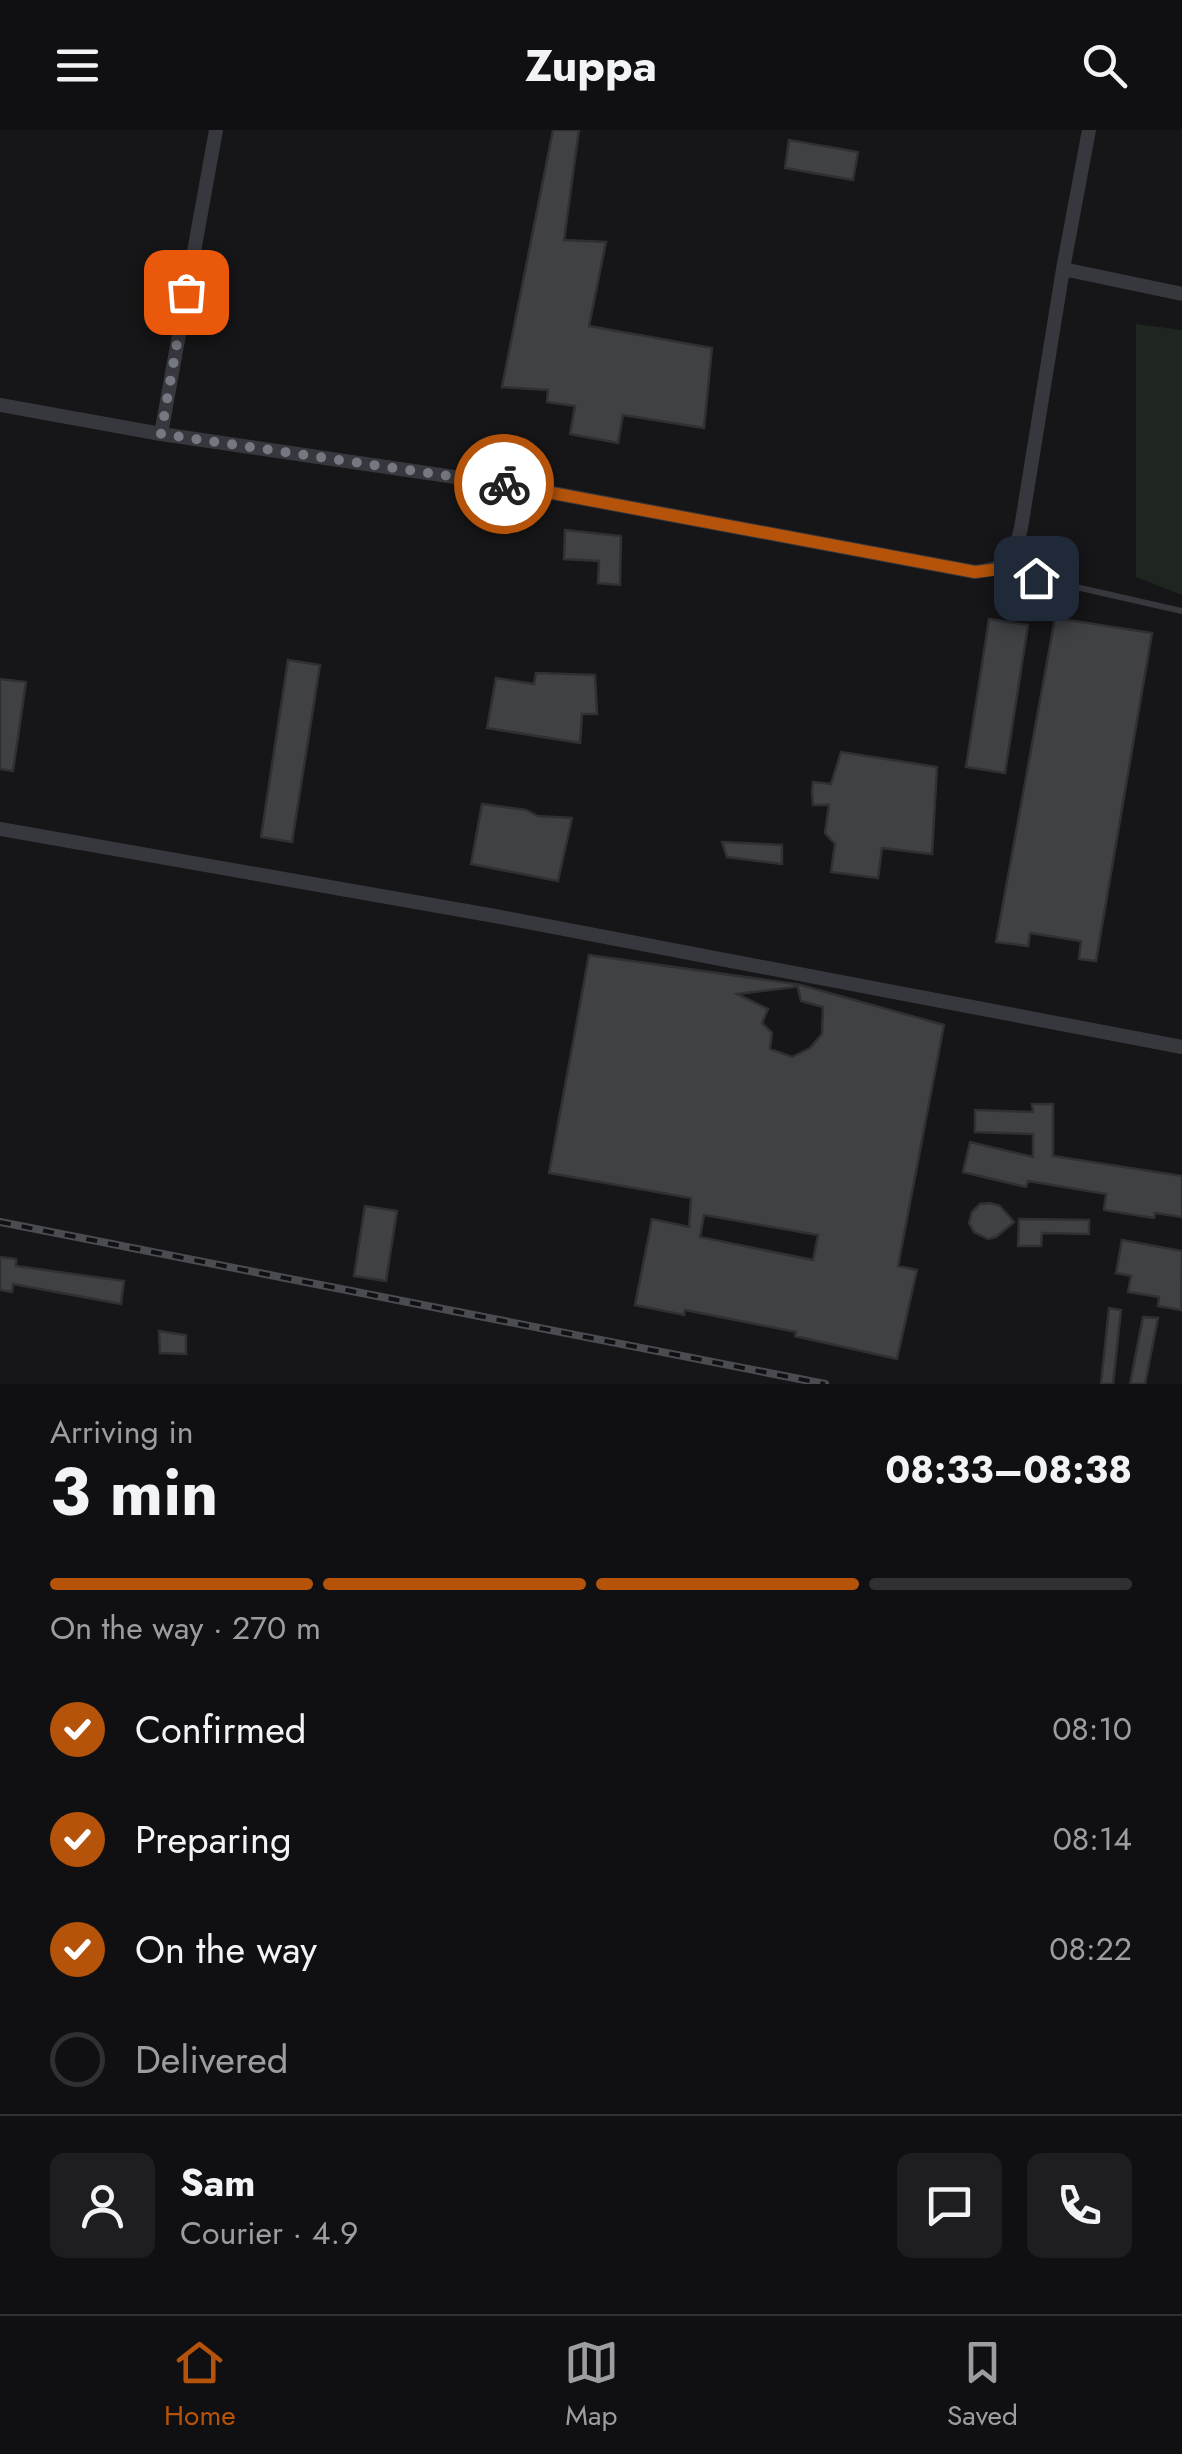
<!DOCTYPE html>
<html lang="en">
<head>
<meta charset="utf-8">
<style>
  :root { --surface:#101012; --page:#1e1e20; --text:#f1f3f6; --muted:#9c9d9f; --line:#303032; --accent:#b45309 }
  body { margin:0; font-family:Jost,sans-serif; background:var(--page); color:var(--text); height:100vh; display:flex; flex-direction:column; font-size:38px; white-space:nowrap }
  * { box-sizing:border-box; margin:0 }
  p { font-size:32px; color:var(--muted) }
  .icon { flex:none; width:55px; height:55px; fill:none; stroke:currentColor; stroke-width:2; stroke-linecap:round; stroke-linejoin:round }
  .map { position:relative; height:1254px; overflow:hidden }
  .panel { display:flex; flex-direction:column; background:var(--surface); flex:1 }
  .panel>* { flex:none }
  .pin { position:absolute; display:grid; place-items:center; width:85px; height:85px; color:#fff; margin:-42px; border-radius:20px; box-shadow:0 5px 15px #0006 }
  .courier { position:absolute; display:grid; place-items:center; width:100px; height:100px; margin:-50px; border:8px solid #b45309; border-radius:50%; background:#fff; color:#222; box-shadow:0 2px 12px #0007 }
  .head em { font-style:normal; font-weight:700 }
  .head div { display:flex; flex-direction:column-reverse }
  .head { display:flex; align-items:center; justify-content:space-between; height:170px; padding:0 50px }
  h1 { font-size:65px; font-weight:700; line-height:75px }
  .bar { display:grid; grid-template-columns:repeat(4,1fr); gap:15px 10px; align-content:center; height:120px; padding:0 50px }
  .bar i { height:12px; border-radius:8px; background:var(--line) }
  .bar .selected { background:var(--accent) }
  .bar p { grid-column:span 4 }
  .line { display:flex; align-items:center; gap:25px; padding:0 50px; border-top:2px solid var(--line) }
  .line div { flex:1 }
  .round { display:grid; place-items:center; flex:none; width:105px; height:105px; border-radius:15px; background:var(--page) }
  ol { padding:0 50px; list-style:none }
  li { display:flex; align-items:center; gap:30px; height:110px }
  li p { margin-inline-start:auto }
  li .icon { padding:10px; border-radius:50%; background:var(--accent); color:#fff; stroke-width:4 }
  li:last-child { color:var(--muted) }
  li i { width:55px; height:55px; border:5px solid var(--line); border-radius:50% }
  header { display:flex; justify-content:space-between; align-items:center; height:130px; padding:0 50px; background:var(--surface); font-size:45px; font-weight:700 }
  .tab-bar { display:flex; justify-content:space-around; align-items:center; height:140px; border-top:2px solid var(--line); background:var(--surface); font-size:28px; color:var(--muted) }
  .tab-bar a { display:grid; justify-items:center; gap:5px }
  .tab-bar .selected { color:var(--accent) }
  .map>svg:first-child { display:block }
</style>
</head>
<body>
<header><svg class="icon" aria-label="menu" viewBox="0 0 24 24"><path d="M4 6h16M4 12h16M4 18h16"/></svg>Zuppa<svg class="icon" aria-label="search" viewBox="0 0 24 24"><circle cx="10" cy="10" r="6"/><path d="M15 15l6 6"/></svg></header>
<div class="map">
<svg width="1182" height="1254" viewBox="0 0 1182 1254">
  <rect width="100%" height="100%" fill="#161618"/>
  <!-- green -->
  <path fill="#1e261f" d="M1136,194L1182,200V465L1136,447Z"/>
  <!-- building -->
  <path fill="#404145" stroke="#303034" stroke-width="2.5" fill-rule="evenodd" d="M553,0H579L564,110L606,112L589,196L712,218L704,298L623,285L618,313L570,304L575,276L547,272L548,260L502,257Z
    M789,10L858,22L853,50L785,38Z
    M565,400L621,406L620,455L598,453L599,431L564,429Z
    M1055,488L1152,503L1096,831L1079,829L1081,811L1030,803L1028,816L996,812Z
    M989,489L1028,495L1005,643L966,637Z
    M288,530L320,535L292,712L261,707Z
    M536,543L595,545L597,584H582L580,613L487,598L496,548L534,554Z
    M0,549L26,552L13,641L0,639Z
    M841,622L937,637L932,724L882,718L878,748L831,742L835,714L825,703L829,675H813L812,662L813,652L831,654Z
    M482,674L526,680L538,686L572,688L558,751L471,734Z
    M722,712L782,715V734L727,727Z
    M589,825L795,854V857L737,864L768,879L762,893L772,903L770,919L792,927L810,918L822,904L823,877L801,871L797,854L944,895L898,1136L917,1140L897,1229L795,1206L796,1202L685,1180L684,1185L635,1175L652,1089L689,1097L691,1068L549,1043ZM704,1085L818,1105L813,1130L700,1107Z
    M1032,974H1053V1026L1182,1046V1087L1155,1083L1154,1088L1104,1080L1106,1064L1028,1051L1026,1057L963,1042L970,1012L1033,1027V1004L975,1002V980L1033,982Z
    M990,1073L1000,1076L1014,1092L996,1107L988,1109L974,1102L969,1093L972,1082L980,1074Z
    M365,1076L397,1081L386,1151L354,1146Z
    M1019,1089L1089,1090V1104L1042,1103L1041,1116H1018Z
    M1122,1110L1182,1121L1181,1180L1158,1176L1159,1167L1128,1162L1131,1146L1116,1143Z
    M0,1127L16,1129V1136L124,1151L121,1174L13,1154L12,1162L0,1160Z
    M1109,1178L1121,1180L1113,1254H1101Z
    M1143,1187L1158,1188L1145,1254H1130Z
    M159,1201L186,1205V1224L160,1223Z"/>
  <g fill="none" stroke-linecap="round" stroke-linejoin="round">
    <!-- service -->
    <path stroke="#37383d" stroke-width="6" d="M1001,440L1182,481"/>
    <!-- minor -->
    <path stroke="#37383d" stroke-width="14" d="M1063,139L1182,164
      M0,275L161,304L216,0
      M161,304L510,355L975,442C1009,438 1013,431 1021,398L1063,139L1089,0
      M0,699L495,786L1182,917"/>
    <!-- rail casing -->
    <g stroke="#4a4c52" stroke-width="8">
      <path id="rail" d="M0,1092L825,1254"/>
    </g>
    <!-- rail -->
    <use href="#rail" stroke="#111113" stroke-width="4" stroke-dasharray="11" stroke-linecap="butt"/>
  </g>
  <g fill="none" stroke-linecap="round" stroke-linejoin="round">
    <!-- done -->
    <path stroke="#757880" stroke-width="10" stroke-dasharray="0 18" d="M186,162L161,304L504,354"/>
    <!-- route -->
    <path stroke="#b45309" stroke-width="12" d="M504,354L975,442L1000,439L1036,448"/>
  </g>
</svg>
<div class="pin" style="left:186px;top:162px;background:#ea580c"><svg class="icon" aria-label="bag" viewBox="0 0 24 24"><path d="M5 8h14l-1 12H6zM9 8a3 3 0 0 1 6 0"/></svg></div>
<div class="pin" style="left:1036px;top:448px;background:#1f2937"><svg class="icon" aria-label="home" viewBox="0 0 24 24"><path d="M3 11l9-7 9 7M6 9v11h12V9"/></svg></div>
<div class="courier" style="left:504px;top:354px"><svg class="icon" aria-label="bike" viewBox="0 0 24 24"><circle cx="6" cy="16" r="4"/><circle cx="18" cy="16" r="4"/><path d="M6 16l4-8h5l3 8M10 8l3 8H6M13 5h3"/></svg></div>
</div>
<section class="panel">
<div class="head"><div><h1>3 min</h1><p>Arriving in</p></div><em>08:33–08:38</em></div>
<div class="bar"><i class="selected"></i><i class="selected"></i><i class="selected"></i><i></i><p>On the way · 270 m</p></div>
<ol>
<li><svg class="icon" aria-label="check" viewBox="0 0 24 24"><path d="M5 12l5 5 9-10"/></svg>Confirmed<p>08:10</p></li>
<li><svg class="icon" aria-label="check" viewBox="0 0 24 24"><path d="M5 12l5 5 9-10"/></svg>Preparing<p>08:14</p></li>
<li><svg class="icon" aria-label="check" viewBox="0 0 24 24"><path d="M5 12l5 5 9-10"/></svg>On the way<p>08:22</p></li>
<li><i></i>Delivered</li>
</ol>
<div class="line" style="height:180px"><a class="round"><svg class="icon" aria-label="person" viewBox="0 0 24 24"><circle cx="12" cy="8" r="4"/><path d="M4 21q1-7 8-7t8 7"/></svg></a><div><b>Sam</b><p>Courier · 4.9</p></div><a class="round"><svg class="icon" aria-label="chat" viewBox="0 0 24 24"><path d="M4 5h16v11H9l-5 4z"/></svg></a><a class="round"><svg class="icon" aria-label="phone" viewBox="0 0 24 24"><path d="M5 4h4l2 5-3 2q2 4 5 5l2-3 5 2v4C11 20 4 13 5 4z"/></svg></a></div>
</section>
<nav class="tab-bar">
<a class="selected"><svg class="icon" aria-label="home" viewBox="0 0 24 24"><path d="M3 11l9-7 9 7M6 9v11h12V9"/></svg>Home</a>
<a><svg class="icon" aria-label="map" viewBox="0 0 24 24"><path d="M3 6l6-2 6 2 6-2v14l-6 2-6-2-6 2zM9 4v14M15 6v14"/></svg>Map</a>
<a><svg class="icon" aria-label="saved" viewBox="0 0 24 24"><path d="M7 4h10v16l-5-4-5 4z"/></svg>Saved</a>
</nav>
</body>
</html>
